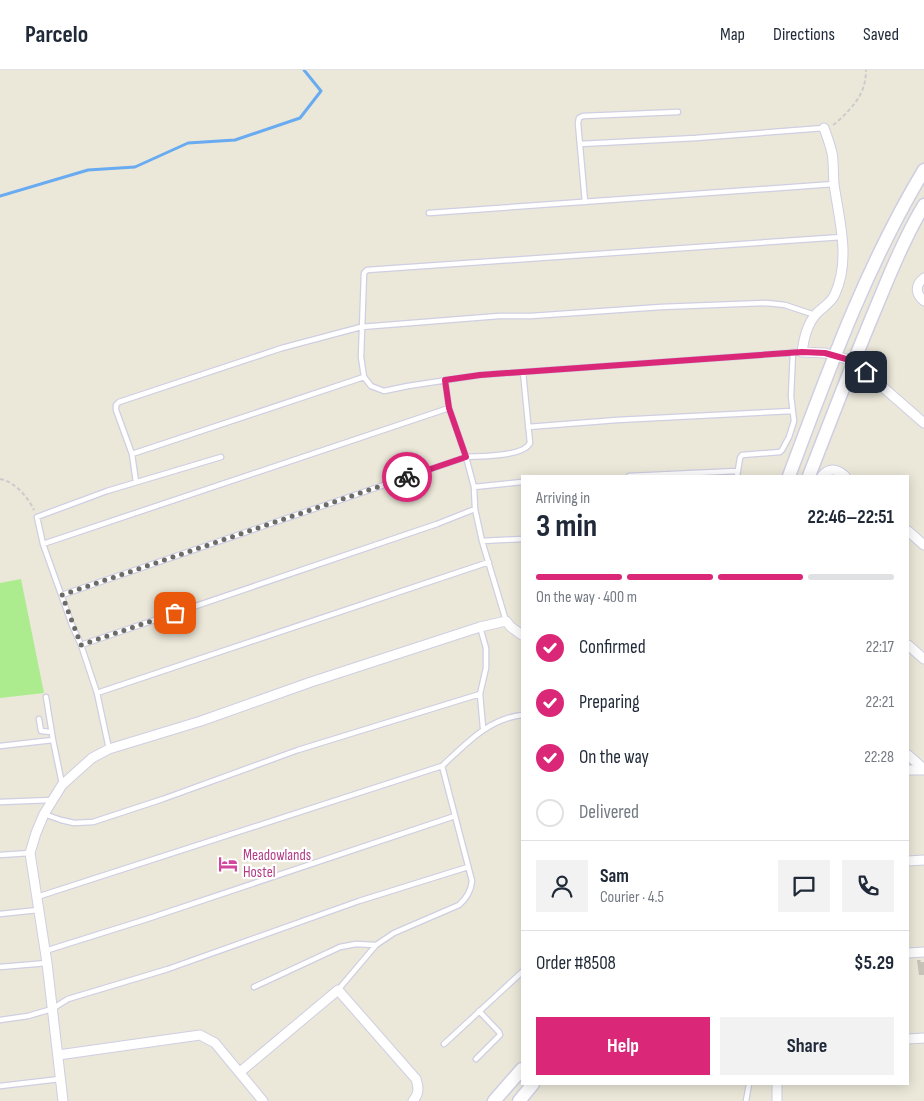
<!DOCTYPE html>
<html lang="en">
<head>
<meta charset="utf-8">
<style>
  :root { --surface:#fff; --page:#f2f2f3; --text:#1f2937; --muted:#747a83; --line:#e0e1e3; --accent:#db2777 }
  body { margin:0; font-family:"Sofia Sans Condensed",sans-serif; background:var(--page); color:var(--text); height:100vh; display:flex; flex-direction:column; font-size:19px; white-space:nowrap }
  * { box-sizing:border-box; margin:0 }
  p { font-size:16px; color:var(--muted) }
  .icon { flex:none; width:28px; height:28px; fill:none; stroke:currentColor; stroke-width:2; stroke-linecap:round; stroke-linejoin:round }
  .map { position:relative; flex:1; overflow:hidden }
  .panel { position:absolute; left:521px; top:405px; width:388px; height:610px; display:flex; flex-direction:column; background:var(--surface); border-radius:0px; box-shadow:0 2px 12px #0003 }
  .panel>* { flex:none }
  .pin { position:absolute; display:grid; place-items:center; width:42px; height:42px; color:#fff; margin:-21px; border-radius:10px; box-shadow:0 2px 8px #0006 }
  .courier { position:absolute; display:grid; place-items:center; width:50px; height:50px; margin:-25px; border:4px solid #db2777; border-radius:50%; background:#fff; color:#222; box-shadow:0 1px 6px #0007 }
  .overview em { font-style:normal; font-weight:700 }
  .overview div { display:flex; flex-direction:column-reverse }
  .overview { display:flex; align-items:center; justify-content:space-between; height:85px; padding:0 15px }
  h1 { font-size:32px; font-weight:700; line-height:38px }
  .bar { display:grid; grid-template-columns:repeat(4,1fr); gap:8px 5px; align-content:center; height:60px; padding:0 15px }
  .bar i { height:6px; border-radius:4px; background:var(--line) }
  .bar .active { background:var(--accent) }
  .bar p { grid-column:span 4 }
  .line { display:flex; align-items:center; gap:12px; padding:0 15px; border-top:1px solid var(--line) }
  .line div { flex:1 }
  .round { display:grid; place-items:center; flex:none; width:52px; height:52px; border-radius:0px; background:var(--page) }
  ol { padding:0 15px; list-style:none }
  li { display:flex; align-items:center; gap:15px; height:55px }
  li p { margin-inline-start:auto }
  li .icon { padding:5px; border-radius:50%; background:var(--accent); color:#fff; stroke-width:4 }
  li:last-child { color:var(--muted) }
  li i { width:28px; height:28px; border:2px solid var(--line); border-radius:50% }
  .primary-button { display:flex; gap:10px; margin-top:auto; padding:10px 15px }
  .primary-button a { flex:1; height:58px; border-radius:0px; background:var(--accent); color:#fff; font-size:20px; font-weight:700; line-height:58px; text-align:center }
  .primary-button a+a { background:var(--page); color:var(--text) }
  header { display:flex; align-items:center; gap:30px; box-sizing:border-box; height:70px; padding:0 25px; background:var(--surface); border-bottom:1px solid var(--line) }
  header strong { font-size:24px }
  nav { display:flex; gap:28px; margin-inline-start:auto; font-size:18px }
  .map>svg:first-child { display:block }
</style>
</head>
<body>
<header>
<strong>Parcelo</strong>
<nav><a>Map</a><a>Directions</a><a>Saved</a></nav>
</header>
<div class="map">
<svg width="924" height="1031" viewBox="0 0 924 1031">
  <rect width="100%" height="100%" fill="#ebe8d9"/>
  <!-- pitch -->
  <path fill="#adec8e" d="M21,509L44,623L0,628V513Z"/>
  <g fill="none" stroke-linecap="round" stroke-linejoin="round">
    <!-- stream -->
    <path stroke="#68abf1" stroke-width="3" d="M0,126L88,100L135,97L188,73L235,70L300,48L321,21L304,0"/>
  </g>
  <!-- building -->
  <path fill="#c6c4b9" d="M917,890H921L920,892H924V905H919Z"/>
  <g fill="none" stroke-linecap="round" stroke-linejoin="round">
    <!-- service casing -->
    <g stroke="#cfcee2" stroke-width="7">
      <path id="service" d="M580,74L696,68L824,58
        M585,132L578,53L579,48L583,46L678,42
        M429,143L834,114
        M801,282L480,305L408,316L384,321L371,316L364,307L361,287L364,203L367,200L842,167
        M445,310L449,338L466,387L474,417L475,439L482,471L506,551
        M528,357L617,350L792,341
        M132,384L364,307
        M629,406L738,401
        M737,406L740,388L742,385L780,382L782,380L789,367L794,351L791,326L793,282
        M136,412L132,384L116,340V335L119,332L282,278L361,257L499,246H531L661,237L767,233L785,235L815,245
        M474,417L522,412
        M482,471L522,469
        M43,474L449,338
        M62,525L466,387C480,386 523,387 530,373L523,302
        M480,557L486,578V598L480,624L483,658
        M81,575L437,454L475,439
        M97,623L489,492
        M46,627L53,670
        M39,649L41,661L51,662
        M0,676L53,670L62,714
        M109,679L97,623L81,575L72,555L43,474L37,447L107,421L221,387
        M0,732L52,730
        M44,744L61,750L74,753L93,752L163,729L298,680L480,624
        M0,785L30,783
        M37,827L442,696C466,674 488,649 522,645
        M0,844L38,840
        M45,881L147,849L455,746
        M0,897L47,893
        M254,917L340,877L356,874L375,875
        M338,920L376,875L394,863L459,835C466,829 471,820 472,811L442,696
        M0,950L28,946L52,939L68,929L168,899L359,831L468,797
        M444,974L522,902
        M476,989L500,965L499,962L479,941
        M0,1016L60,1009
        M746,1031L749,1014"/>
    </g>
    <!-- minor casing -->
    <g stroke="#cfcee2" stroke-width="11">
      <path id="minor" d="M824,58C827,66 830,75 832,83C834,93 833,104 834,114C839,150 851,189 835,224C832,232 823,237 817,243C807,254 804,268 802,282L825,283L853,291L924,353
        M924,208C915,215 915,223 924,231
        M822,406C830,397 837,399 845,406
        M908,461L924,475
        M908,575L924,589
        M908,685L924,699
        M908,700H924
        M908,791L924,790
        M908,883L924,882
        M908,969L924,968
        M58,985L200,965L215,973L263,1031
        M240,1002L338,920L416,1009C419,1018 419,1024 413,1031
        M777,1014V1031
        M63,1031L47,893L30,783L36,763L44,744L62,715L92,688L109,679L201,651L311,612L480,557L506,551L511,557L522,565"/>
    </g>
    <!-- secondary casing -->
    <g stroke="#cfcee2" stroke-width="15">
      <path id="secondary" d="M789,406C828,302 866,196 924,100
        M809,406C831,349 853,292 877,235C891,201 905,167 924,135
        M494,1031L522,999
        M519,1031L533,1014"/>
    </g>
    <!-- path -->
    <path stroke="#cbcbcb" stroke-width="2" stroke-dasharray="4 2.5" stroke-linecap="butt" d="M833,55L836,53C853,37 866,24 866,0
      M0,409C15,412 28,427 34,440"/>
    <!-- service -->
    <use href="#service" stroke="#fff" stroke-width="4.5"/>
    <!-- minor -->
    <use href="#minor" stroke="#fff" stroke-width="9"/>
    <!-- secondary -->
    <use href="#secondary" stroke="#fff" stroke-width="12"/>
  </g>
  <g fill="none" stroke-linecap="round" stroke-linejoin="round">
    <!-- done -->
    <path stroke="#6c6b66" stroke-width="5" stroke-dasharray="0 9" d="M175,543L81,575L62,525L407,407"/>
    <!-- route -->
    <path stroke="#db2777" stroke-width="6" d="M407,407L466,387L449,338L445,310L480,305L802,282L825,283L853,291L866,302"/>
  </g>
  <!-- icons -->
  <defs>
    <g id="hotel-bare" transform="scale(1.5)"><path d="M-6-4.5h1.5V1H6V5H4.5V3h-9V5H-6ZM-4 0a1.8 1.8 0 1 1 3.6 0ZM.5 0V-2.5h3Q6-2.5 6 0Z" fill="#d1479c" stroke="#fff" stroke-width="2.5" paint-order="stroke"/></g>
  </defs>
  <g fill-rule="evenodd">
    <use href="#hotel-bare" x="228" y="794"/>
  </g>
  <g text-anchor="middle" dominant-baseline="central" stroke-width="4.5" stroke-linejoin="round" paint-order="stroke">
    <!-- hotel labels -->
    <g font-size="15" fill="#b23c85" stroke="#fff" text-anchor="start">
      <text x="243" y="785">Meadowlands<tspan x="243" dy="17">Hostel</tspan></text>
    </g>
  </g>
</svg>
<div class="pin" style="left:175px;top:543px;background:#ea580c"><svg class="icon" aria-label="bag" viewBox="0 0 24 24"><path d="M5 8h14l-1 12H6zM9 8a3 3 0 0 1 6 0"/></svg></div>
<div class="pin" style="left:866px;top:302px;background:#1f2937"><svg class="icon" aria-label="home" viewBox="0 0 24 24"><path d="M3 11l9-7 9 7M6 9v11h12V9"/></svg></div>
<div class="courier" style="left:407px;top:407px"><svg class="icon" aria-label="bike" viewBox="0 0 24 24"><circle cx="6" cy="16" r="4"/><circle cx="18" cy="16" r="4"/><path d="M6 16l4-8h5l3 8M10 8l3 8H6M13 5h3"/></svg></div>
<section class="panel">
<div class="overview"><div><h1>3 min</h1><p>Arriving in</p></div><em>22:46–22:51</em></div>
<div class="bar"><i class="active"></i><i class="active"></i><i class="active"></i><i></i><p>On the way · 400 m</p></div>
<ol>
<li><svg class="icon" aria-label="check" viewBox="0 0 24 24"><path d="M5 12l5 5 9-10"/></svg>Confirmed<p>22:17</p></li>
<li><svg class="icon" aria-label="check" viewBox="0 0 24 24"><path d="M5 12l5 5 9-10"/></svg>Preparing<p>22:21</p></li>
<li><svg class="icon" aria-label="check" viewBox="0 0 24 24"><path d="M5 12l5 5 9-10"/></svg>On the way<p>22:28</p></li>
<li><i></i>Delivered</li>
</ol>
<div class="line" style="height:90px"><a class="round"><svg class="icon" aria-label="person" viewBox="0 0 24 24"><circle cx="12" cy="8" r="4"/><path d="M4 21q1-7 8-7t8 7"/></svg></a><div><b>Sam</b><p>Courier · 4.5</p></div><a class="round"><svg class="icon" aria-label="chat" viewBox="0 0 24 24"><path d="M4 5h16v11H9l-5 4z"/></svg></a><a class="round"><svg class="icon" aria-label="phone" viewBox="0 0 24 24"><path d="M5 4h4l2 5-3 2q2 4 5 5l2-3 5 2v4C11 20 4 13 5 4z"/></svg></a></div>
<div class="line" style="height:65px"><div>Order #8508</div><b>$5.29</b></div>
<div class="primary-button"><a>Help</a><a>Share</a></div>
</section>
</div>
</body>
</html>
